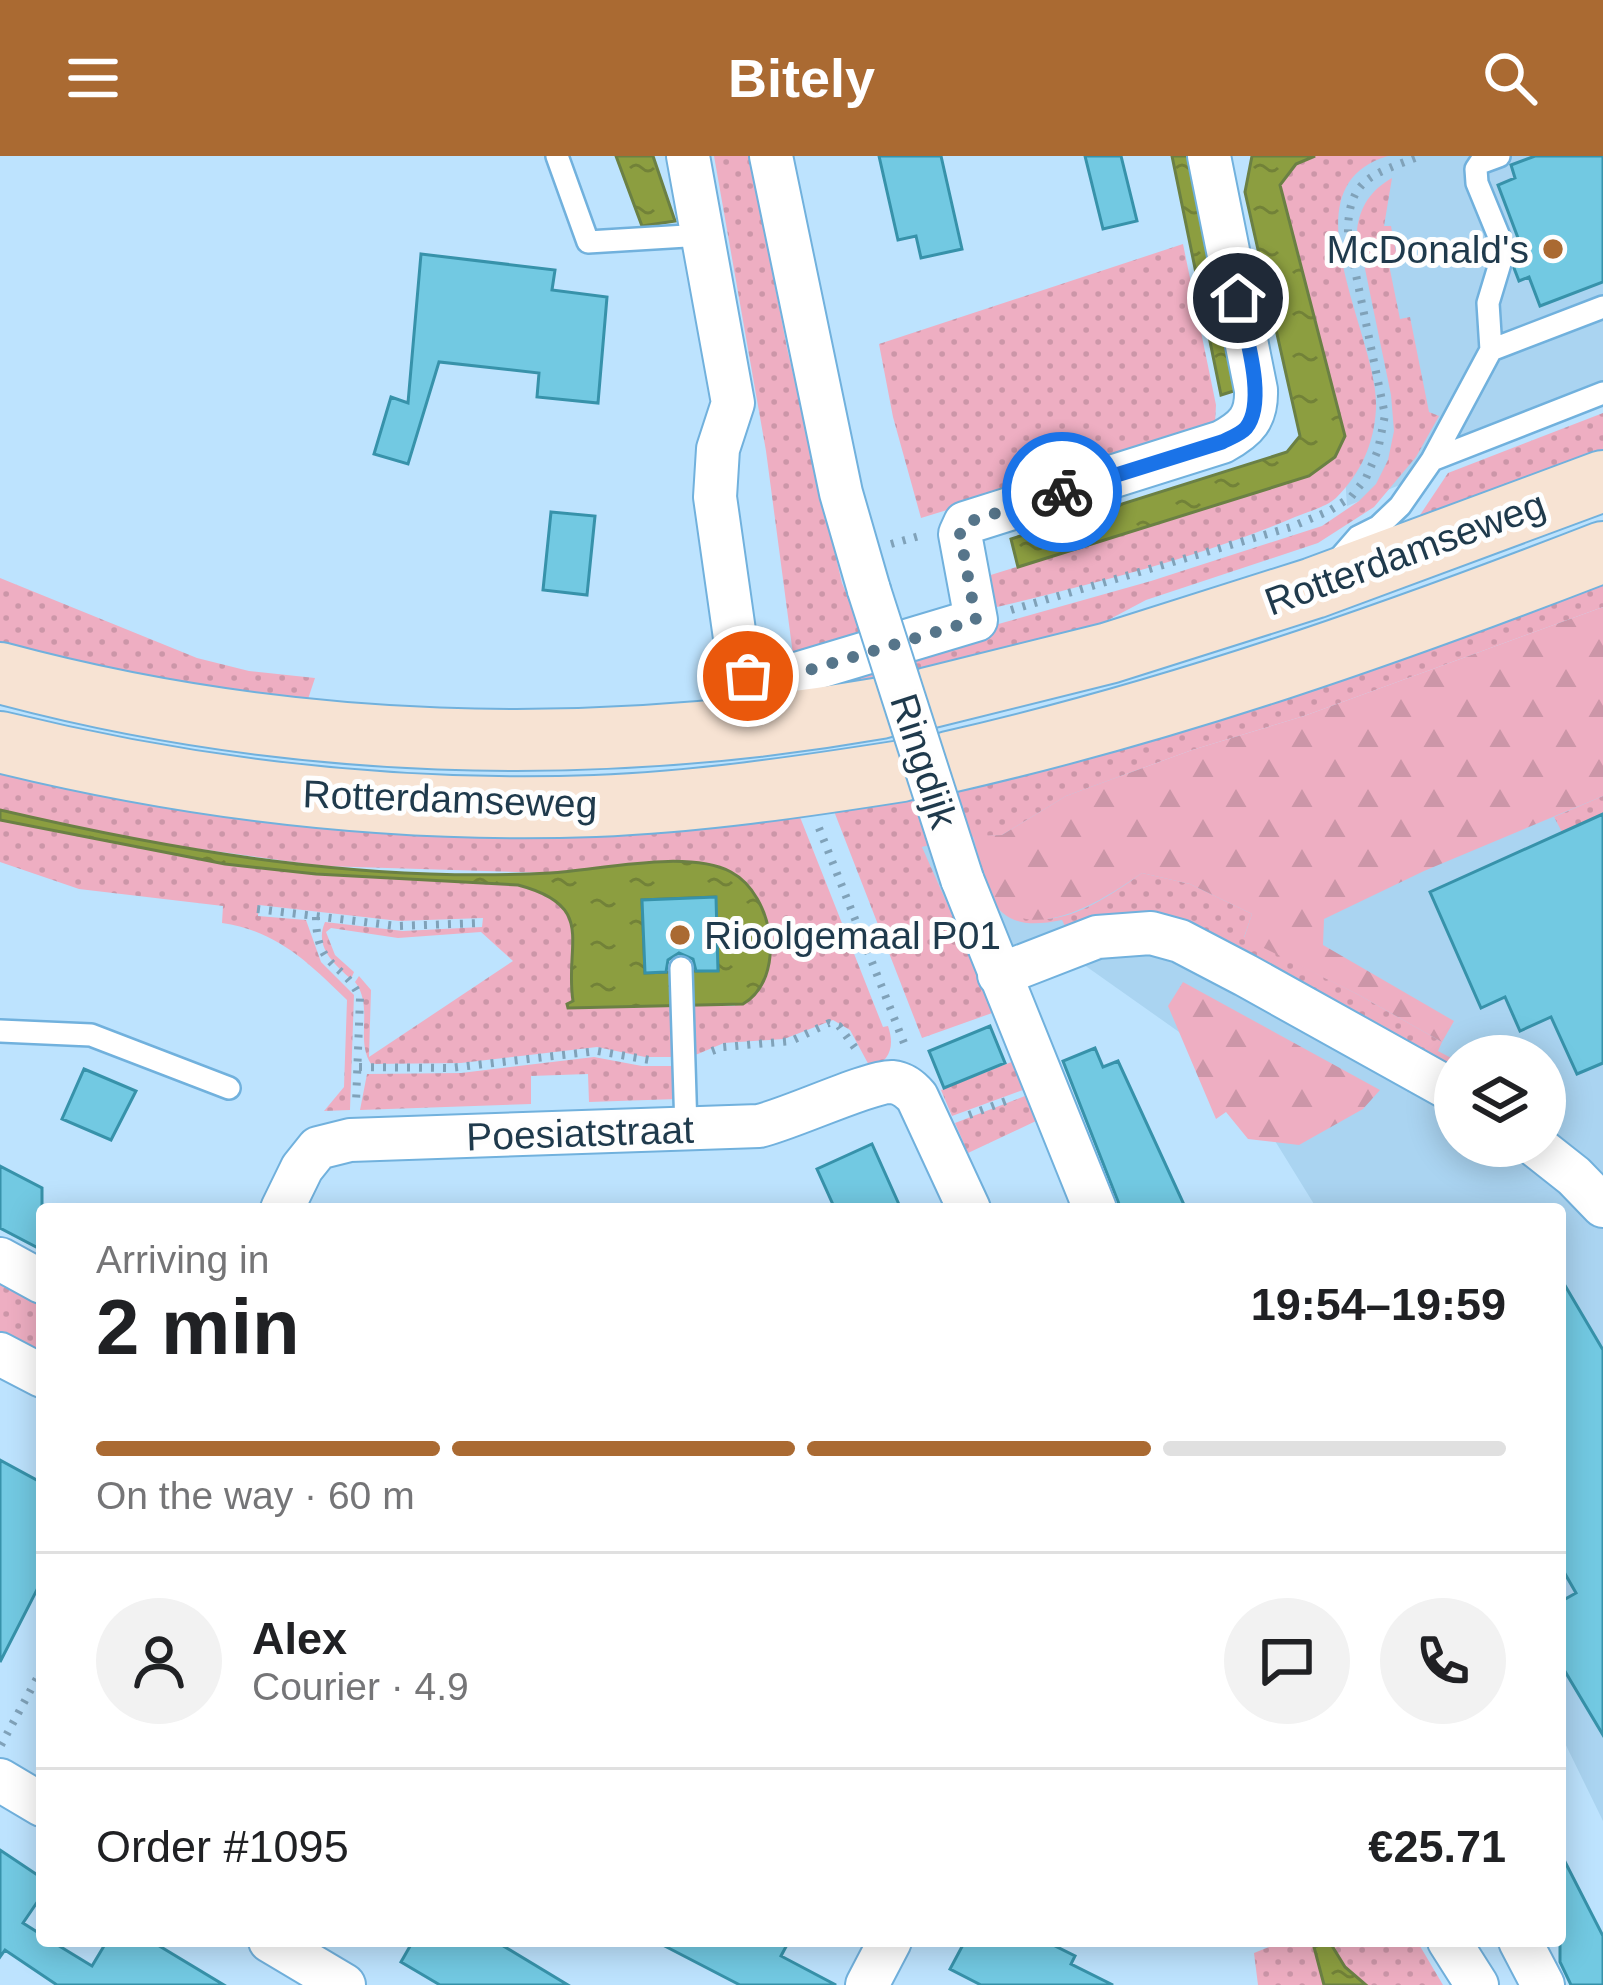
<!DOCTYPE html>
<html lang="en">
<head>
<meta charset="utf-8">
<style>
  :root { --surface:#fff; --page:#f2f2f2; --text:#202124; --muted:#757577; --line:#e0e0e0; --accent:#aa6a32 }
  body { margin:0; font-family:Helvetica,sans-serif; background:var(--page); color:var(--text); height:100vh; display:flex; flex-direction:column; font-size:45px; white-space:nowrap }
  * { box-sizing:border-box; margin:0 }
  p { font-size:39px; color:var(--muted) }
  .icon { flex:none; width:66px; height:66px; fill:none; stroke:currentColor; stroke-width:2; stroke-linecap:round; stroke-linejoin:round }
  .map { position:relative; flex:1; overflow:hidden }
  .panel { position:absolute; left:36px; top:1047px; width:1530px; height:744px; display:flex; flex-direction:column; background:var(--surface); border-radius:12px; box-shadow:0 6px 30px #0003 }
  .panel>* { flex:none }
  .tools { position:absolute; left:1434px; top:879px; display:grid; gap:24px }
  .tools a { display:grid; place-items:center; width:132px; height:132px; border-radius:50%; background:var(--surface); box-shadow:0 6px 30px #0003; font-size:60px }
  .pin { position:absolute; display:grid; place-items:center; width:102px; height:102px; color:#fff; margin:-51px; border:6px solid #fff; border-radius:50%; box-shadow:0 3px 12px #0007 }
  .courier { position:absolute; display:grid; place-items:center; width:120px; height:120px; margin:-60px; border:9px solid #1a73e8; border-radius:50%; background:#fff; color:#222; box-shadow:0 3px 15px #0007 }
  .overview em { font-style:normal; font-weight:700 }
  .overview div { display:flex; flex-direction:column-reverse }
  .overview { display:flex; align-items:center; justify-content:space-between; height:204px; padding:0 60px }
  h1 { font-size:78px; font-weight:700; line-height:90px }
  .bar { display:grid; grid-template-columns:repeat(4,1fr); gap:18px 12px; align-content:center; height:144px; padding:0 60px }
  .bar i { height:15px; border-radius:9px; background:var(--line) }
  .bar .on { background:var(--accent) }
  .bar p { grid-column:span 4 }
  .line { display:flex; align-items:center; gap:30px; padding:0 60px; border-top:3px solid var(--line) }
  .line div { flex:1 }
  .round { display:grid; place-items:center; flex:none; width:126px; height:126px; border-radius:63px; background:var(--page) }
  header { display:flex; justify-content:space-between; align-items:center; height:156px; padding:0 60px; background:var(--accent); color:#fff; font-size:54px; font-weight:700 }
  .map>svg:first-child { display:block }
</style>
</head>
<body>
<header><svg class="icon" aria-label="menu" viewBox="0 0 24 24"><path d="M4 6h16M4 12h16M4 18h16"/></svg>Bitely<svg class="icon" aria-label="search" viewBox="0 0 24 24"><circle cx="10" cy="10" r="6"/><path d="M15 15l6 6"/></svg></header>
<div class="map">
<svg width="1603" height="1829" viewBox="0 0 1603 1829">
  <defs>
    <pattern id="grass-dots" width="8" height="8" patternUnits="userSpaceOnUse" patternTransform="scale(3)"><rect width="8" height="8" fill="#eeaec2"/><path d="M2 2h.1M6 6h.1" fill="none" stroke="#cc96a8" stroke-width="1.8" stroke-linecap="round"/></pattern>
    <pattern id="forest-firs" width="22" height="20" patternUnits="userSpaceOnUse" patternTransform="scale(3)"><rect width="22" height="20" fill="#eeaec2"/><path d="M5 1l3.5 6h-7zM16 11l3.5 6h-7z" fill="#cc96a8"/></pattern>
    <pattern id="water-ripples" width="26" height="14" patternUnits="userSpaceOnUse" patternTransform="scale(3)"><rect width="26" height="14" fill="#8c9e40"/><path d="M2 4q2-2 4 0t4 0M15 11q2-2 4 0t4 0" fill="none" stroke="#728238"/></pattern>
  </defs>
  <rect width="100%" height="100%" fill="#bde3fe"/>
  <!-- built -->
  <path fill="#aad4f1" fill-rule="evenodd" d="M1324,0H1603V248L1347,350Z
    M1603,489V1665L1560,1577V1053H1317L1230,912L1063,794L999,819L891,682ZM1455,900H1545V990H1455Z"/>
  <!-- grass -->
  <path fill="url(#grass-dots)" d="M714,0H750L787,192L842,427L867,488L794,506L766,295Z
    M1315,0H1388C1281,31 1380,182 1376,253C1374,288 1361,317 1336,342C1326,351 1307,356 1295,361C1201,401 1096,427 997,451L981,422L1309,320L1344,280L1280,28L1296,8Z
    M1392,22L1384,70H1391L1397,101L1388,104L1400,163L1410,161L1429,256L1439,260L1416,301L1374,351L1318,387L1146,444L1061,489L798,543L920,490L1151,425L1322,370L1359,345L1376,328L1388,304L1394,275L1391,239L1357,74C1360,50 1371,34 1392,22Z
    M1183,88L1216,249L1215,268L1191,279L921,362L893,261L879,188Z
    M1603,257V300L1412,371L1448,317Z
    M1603,420V451L1304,560L1192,594L1066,640L1002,679L957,682L922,691L995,856L922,882L832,650Z
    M0,422L197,502L249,515L315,522L307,546L212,535L0,495Z
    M0,607L798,656L883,871L888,870C895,890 890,905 871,913L850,874L833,864L784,883L724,887L693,900L695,870L691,850H735L731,716L687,707L549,717L322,710L142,685L0,654Z
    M1603,640V658L1562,676L1554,661Z
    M0,664L225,708L316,718L518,729C598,750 564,789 573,846L568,852L671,850L676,901H645L597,891L461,907L371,908C355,884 374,850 355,826L359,820L371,834L369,901L513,805L481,776L398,782L331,772L326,776L335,799L354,816L351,823C334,808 314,791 325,766L403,775L482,771L483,762L399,765L259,749L258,760L306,764L321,806L354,839L350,954L324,955L344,931L347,844C309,807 277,775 222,767L223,750L79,733L0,706Z
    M1142,717L1190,728L1252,758L1244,781L1359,839L1442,886L1438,895L1455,904L1450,912L1195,770C1149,750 1112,754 1065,770L1062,764C1032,770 1007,771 990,741L994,739C1037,791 1100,747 1142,717Z
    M594,901L642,910H676L677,943L589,946L588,918L531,920V948L360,954L367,918L461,917Z
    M1014,905L1023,934L952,960L941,934Z
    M1025,940L1036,965L968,997L955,967Z
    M0,1127L42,1150V1203L0,1181Z
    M1284,1785H1326L1314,1791L1324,1829H1258L1254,1797Z
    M1329,1785H1417L1443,1829H1366L1345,1811Z"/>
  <!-- forest -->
  <path fill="url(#forest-firs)" d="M1603,451V640L1424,715L1324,763L1323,789L1454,865L1442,886L1359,839L1244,782L1252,758L1190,728L1142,717C1102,745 1022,797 990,734C982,718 978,698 973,680L1002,679L1066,640L1192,594L1304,560Z
    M1183,826L1380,934L1363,953L1299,989L1248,983L1226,956L1216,963L1168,850Z"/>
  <!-- water -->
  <path fill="url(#water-ripples)" stroke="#6b8044" stroke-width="3" fill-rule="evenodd" d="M616,0H653L675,65L642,70Z
    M1172,0H1188L1237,234L1221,239Z
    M1252,0H1315L1296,8L1280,29L1345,280L1335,301L1309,320L1018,411L1011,383L1287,296L1300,280L1245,36Z
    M0,654C180,696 365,727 550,717C600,714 687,693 731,716C774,739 787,822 743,848L568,852L567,848L573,845C564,788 598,750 518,729L316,718L225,708L0,664ZM715,741L718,814L645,817L642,744Z
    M1329,1785L1345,1811L1366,1829H1324L1314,1791Z"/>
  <!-- building -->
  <path fill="#72c9e2" stroke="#3792aa" stroke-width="3" d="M879,0H941L962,93L921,102L916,80L898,84Z
    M1085,0H1121L1137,65L1103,73Z
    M1535,0H1603V126L1540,150L1529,121L1519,125L1514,112L1518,82L1498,29L1515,22L1511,9Z
    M421,98L555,114L552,134L607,141L598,247L537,241L539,217L439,206L408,308L374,298L391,241L408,247Z
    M551,356L595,360L587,439L543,434Z
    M1603,658V907L1577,918L1551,861L1520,875L1505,841L1481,852L1430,736Z
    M716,741L718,815H696L693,803L679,797L668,804L666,816L645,817L642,744Z
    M990,870L1005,907L944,932L929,895Z
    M1095,892L1103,911L1118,905L1186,1053H1121L1063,905Z
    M84,913L136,935L111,984L62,963Z
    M872,988L901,1053H835L817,1013Z
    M0,1010L42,1032V1094L0,1072Z
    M1560,1121L1603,1194V1579L1560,1507V1446L1576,1437L1560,1409Z
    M0,1304L42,1327V1424L0,1506Z
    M0,1694L42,1722V1739L23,1767L42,1779V1785H51L92,1810L107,1785H151L224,1829H57L5,1794L0,1801Z
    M1560,1696L1603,1780V1829H1571L1560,1806Z
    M413,1785H495L568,1829H440L401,1806Z
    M655,1785H789L781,1800L836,1829H740Z
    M965,1785H1045L1075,1800L1071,1808L1113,1829H981L950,1813Z"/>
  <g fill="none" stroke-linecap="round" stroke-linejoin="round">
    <!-- service casing -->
    <g stroke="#71b1dd" stroke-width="26">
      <path id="service" d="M557,0L588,86L703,79
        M1491,194L1488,147L1501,104L1500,83L1477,27L1476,13L1480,7L1499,0
        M1432,304L1491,194L1603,151
        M1338,404L1358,381L1378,371L1400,350L1432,304L1603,237
        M681,812L686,973
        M0,875L91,879L229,932"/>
    </g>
    <!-- minor casing -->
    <g stroke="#71b1dd" stroke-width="46">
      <path id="minor" d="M688,0L733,247L718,293L715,341L737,496L743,515L756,523L786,521L976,464L960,378L965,367L1222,286C1246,273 1257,262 1256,234L1209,0
        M771,0L841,337L869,434
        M962,723L1095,1053
        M999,819L1097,781L1151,777L1180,785L1245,819L1455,936
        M1536,990L1574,1020L1603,1050
        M282,1053L302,1012L318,992L350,984L759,970C790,963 870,925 892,926C903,927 910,933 917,941L969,1053
        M0,1103L42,1126
        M0,1198L42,1220
        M0,1624L42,1649
        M270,1785L344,1829
        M1449,1785L1477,1829
        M1520,1785L1543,1829
        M867,1829L890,1785"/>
    </g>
    <!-- secondary casing -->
    <g stroke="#71b1dd" stroke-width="64">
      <path id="secondary" d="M0,517C286,594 590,603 881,552
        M928,542L1109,497L1314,432L1603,325
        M0,586C195,634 395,657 595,650C698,646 800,631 902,615
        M949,606C1173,555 1389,479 1603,396"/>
    </g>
    <!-- path -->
    <path stroke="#80a2b9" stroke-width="8" stroke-dasharray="3 9" stroke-linecap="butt" d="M891,388L923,379
      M1011,454L1291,371L1329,355L1351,341L1366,322L1378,294L1385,259L1348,80C1347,22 1372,19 1420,0
      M819,672L904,887
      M257,753L397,770L482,767
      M316,761C316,814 346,807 360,842L356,947
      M712,895L723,891L791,885L829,867L839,870L858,896
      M359,911L450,912L597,895L656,905
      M969,959L1011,943
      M1,1589L42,1513"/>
    <!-- service -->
    <use href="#service" stroke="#fff" stroke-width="21"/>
    <!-- minor -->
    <use href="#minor" stroke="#fff" stroke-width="42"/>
    <!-- secondary -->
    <use href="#secondary" stroke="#f7e3d3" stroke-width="60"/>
    <!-- minor-bridge casing -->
    <g stroke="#71b1dd" stroke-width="46" stroke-linecap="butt">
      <path id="minor-bridge" d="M869,434L962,723"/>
    </g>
    <!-- minor-bridge -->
    <use href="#minor-bridge" stroke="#fff" stroke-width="42"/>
  </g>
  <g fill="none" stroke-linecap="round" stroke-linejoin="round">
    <!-- done -->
    <path stroke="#56758a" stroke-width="12" stroke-dasharray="0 21.6" d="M748,520L786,521L976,464L960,378L965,367L1062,336"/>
    <!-- route -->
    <path stroke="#1a73e8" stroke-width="15" d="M1062,336L1222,286C1230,282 1241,278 1246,272C1268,245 1244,174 1238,142"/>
  </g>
  <!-- markers -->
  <g fill="#aa6a32" stroke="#fefefe" stroke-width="4.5">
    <circle cx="1553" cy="93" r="12"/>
    <circle cx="680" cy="779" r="12"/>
  </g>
  <g text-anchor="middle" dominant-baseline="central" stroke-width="10" stroke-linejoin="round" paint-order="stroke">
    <!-- poi labels -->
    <g font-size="39" fill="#1f3a4c" stroke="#fefefe" text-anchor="end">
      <text x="1529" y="93">McDonald's</text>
      <text x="704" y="779" text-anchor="start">Rioolgemaal P01</text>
    </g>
    <!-- street labels -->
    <g font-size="39" fill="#1f3a4c" stroke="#fefefe">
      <text transform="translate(1405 397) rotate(-20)">Rotterdamseweg</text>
      <text transform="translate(924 605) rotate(72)">Ringdijk</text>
      <text transform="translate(450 643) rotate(2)">Rotterdamseweg</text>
      <text transform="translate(580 977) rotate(-2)">Poesiatstraat</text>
    </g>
  </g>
</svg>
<div class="tools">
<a><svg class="icon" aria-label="layers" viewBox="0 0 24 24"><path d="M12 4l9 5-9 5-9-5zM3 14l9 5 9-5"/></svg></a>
</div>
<div class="pin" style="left:748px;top:520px;background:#ea580c"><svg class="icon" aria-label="bag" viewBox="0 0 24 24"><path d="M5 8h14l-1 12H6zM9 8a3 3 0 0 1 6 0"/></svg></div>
<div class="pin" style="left:1238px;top:142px;background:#1f2937"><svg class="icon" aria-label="home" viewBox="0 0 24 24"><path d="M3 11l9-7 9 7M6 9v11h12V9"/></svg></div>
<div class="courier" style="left:1062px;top:336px"><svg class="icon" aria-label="bike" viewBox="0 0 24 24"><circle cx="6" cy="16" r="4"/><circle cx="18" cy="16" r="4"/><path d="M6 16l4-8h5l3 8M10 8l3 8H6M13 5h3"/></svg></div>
<section class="panel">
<div class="overview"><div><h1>2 min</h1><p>Arriving in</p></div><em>19:54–19:59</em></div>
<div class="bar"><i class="on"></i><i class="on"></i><i class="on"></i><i></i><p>On the way · 60 m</p></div>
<div class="line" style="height:216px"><a class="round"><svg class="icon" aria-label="person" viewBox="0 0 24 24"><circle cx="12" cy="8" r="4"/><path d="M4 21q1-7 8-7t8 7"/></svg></a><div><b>Alex</b><p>Courier · 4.9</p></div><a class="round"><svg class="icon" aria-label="chat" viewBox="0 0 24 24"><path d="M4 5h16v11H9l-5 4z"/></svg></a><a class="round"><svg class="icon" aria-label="phone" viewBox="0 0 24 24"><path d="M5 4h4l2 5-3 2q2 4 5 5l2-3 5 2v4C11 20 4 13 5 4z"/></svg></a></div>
<div class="line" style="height:156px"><div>Order #1095</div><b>€25.71</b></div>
</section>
</div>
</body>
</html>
